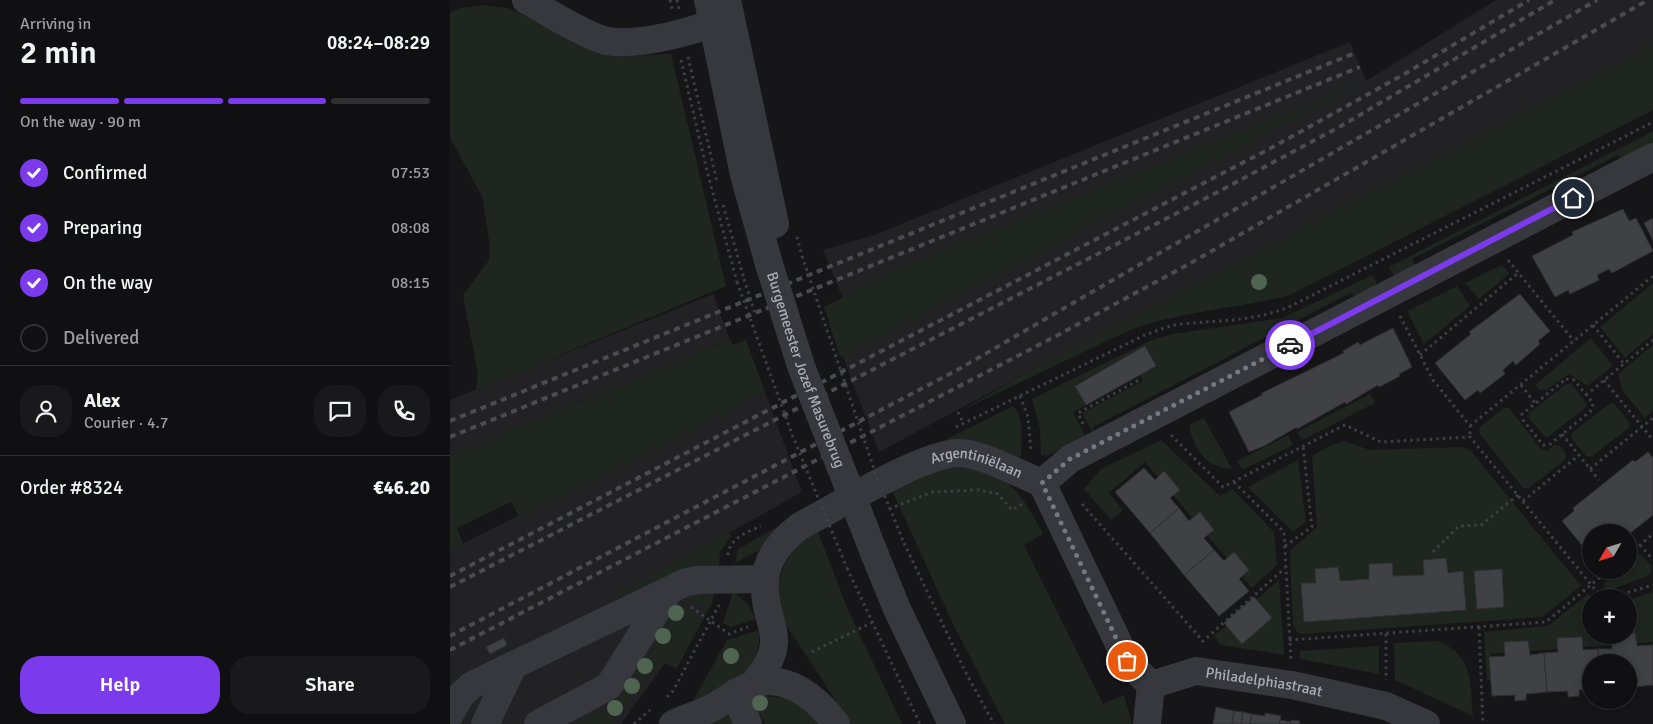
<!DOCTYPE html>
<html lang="en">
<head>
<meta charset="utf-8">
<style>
  :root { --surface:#101012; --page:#19191b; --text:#f1f3f6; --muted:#9c9d9f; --line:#303032; --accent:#7c3aed }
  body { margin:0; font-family:Signika,sans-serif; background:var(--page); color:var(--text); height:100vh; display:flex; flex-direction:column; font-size:19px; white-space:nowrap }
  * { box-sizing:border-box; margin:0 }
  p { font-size:16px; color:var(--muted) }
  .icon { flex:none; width:28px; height:28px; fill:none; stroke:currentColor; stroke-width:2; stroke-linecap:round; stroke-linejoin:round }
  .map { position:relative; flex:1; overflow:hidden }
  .drawer { display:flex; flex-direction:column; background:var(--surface); width:450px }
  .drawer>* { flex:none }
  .needle { width:32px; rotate:231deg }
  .tools { position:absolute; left:1132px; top:524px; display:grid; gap:10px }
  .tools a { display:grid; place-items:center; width:55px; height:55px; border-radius:50%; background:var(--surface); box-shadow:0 2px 12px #0003,0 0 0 1px var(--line); font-size:25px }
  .pin { position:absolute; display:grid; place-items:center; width:42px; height:42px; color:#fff; margin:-21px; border:2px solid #fff; border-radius:50%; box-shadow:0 1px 5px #0007 }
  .courier { position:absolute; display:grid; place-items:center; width:50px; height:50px; margin:-25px; border:4px solid #7c3aed; border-radius:50%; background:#fff; color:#222; box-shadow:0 1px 6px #0007 }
  .summary em { font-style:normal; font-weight:600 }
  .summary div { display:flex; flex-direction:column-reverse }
  .summary { display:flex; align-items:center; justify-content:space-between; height:85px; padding:0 20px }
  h1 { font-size:32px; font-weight:600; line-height:38px }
  .bar { display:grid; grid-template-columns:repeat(4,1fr); gap:8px 5px; align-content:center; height:60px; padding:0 20px }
  .bar i { height:6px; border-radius:4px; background:var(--line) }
  .bar .on { background:var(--accent) }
  .bar p { grid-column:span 4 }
  .line { display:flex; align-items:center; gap:12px; padding:0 20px; border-top:1px solid var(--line) }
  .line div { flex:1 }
  .round { display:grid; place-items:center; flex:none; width:52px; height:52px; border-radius:20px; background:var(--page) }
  ol { padding:0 20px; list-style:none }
  li { display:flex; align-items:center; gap:15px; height:55px }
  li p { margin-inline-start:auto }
  li .icon { padding:5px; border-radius:50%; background:var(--accent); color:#fff; stroke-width:4 }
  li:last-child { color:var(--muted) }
  li i { width:28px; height:28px; border:2px solid var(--line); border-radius:50% }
  .cta { display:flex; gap:10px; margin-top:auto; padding:10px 20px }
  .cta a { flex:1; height:58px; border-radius:20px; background:var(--accent); color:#fff; font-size:20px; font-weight:600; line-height:58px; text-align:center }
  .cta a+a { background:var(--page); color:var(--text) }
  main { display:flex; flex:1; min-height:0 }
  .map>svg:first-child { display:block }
</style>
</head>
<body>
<main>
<section class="drawer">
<div class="summary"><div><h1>2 min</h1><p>Arriving in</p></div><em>08:24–08:29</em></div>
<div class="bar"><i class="on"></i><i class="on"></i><i class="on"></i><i></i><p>On the way · 90 m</p></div>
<ol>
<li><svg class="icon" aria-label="check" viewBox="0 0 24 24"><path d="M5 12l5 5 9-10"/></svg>Confirmed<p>07:53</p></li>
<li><svg class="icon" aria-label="check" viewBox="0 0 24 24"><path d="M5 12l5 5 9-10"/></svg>Preparing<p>08:08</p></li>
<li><svg class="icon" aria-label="check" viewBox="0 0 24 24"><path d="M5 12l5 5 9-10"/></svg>On the way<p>08:15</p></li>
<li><i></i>Delivered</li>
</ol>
<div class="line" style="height:90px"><a class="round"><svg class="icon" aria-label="person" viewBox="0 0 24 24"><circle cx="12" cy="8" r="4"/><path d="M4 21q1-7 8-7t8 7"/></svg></a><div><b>Alex</b><p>Courier · 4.7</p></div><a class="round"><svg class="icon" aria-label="chat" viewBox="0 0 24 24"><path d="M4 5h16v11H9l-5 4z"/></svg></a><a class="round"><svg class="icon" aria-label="phone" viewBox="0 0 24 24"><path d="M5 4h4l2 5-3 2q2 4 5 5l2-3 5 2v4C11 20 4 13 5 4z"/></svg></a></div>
<div class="line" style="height:65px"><div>Order #8324</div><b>€46.20</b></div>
<div class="cta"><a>Help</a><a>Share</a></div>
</section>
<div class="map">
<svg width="1203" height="724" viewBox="0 0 1203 724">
  <rect width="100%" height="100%" fill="#161618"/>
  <!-- built -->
  <path fill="#222225" d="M1046,0H1203V45L580,371L429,452L374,307L393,299L373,250L424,235L900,42L916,81Z
    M263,294L280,340L0,456V400Z
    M315,392L352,492L279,533L281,536L270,552L262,603L227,668L215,663L171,724H0V550Z"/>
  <!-- green -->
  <path fill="#1e261f" d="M32,5L58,8L164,56L221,54L276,286L26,390L28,374L13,295L39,260L40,246L32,196L0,138V13L10,8Z
    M1203,45V110L840,295C787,309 732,311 680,330L508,412L580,371Z
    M916,81L390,357L374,307L454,266Z
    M1203,131V145L1171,162L1168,155L962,259L966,267L945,278L939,267Z
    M1052,265L1059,274L1029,299L1015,283Z
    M923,275L928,287L905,299L902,292L643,427L645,433L643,434L632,413L693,381L690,375L706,366L695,347L625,385L636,405L623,412L636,438L599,455L591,456L590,429L582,399L702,340L723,334L832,318Z
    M1203,283V334L1175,358L1150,327Z
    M1007,286L1020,306L974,344L957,311Z
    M1141,338L1163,366L1137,386L1119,374L1096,390H1089L1085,385Z
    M280,340L283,345L296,340L315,392L69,517L61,502L7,528L13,544L0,550V456Z
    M1203,345V411L1195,418L1172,390L1168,374Z
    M1121,383L1136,403V407L1098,437L1094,436L1079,418V413L1115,385Z
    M920,394L925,403L852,440L847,432Z
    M1164,403L1179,422V428L1141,457L1136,456L1121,438L1122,433L1159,404Z
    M563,406C575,417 571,442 571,457L481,447Z
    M1054,408H1059L1091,449L1097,451L1104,445L1110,446L1116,453V459L1079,488H1073L1029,433L1030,427Z
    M754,418L782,469C756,468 744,449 739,425Z
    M838,435L843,445L792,470L787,461Z
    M711,440L770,496L782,489L824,532L827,565L802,588L695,462L659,493L673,510L661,520L634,489L651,469Z
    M894,441L920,450L1013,447L1020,450L1131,586L1092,617L852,634L847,632L843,625L840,556L841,550L867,527L862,456L877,447Z
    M848,460L856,522L843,532L798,487Z
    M503,464C555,468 571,491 593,534L574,545L653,704L674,695L682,724H555L503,624L441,488Z
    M336,522L308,551L285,563L288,549Z
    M368,532L398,610L452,724H401L333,620C321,584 333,550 368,532Z
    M279,533L281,536L270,552L269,567L215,577L168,596L166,592Z
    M1190,553L1202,567L1200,575L1158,591L1153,584L1169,570H1179V562Z
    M829,580L834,655L771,645L764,636Z
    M267,587L257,613L233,595Z
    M283,592L297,603L306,619L280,627L273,623Z
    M1203,592V642L1040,654L1041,680H1037L1034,632L1098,626L1138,594L1141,598V635H1179V600Z
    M225,601L252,620L227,668L208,659L161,724H126C138,718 153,712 163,704C182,687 203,649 215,626L209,622Z
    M309,630C313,677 275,686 240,706L277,640Z
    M988,641C1024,656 1020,682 1023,716L945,680L944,643Z
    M929,646V674L850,659V651Z
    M317,696L346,699L374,724H315L306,708L307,700Z
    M277,712L285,718V724H253Z"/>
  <!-- building -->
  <path fill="#404145" stroke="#303034" d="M1173,209L1179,221L1186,218L1203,251L1162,273L1159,269L1147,275L1149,280L1120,294L1118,290L1105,297L1082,256L1123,235L1122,232Z
    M1203,218V240L1194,223Z
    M1070,294L1100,331L1088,341L1090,344L1066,365L1063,361L1053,370L1055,374L1030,393L1028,390L1015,400L985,363L1021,334L1019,332Z
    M943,328L962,367L949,374L950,376L929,387L928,385L896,404L895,402L847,429V427L814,446L799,452L779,412L812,395V393L894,353L893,351L908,342L910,345Z
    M695,346L706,366L636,405L625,386Z
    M1198,452L1203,458V515L1179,534V532H1141V556L1112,521L1124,511L1123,508L1183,460L1185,462Z
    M694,468L705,480L714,471L730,490L720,498L729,508L700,533L665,492Z
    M729,508L739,521L750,512L764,530L754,538L764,550L734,575L700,533Z
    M764,550L774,561L784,552L799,570L789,579L799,591L769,616L734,575Z
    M996,558L998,573L1013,571L1016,610L854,622L851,583H866L865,569L888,567L890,581L919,579V564L942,563L943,576L974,575L973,560Z
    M1052,569L1054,607L1027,609L1024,571Z
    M804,597L822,618L792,644L774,623Z
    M1179,633H1185L1187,646L1203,645V685L1183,687V693H1179V662H1149L1148,649H1162L1161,635H1179Z
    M1132,637L1133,650L1148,649L1149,662H1141V689L1129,690V696L1118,697V691L1097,692L1094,653L1108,652L1107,638Z
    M54,638L57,645L40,654L36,647Z
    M1078,641L1080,655L1094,653L1097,692L1076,694V700L1065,701V695L1042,696L1039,657L1055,656L1054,642Z
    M766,707L784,711L782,724H763Z
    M784,711L793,712L791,724H782Z
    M793,712L802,714L800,724H791Z
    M815,713L831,716L829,724H800L802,714L815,716Z
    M830,720L841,722V720L850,721L849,724H829Z"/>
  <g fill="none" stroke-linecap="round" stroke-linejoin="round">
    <!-- path -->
    <path stroke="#3d3f44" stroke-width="3" stroke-dasharray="2.5 4" stroke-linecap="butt" d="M220,0L222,9
      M227,0L229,9
      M238,57L267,182
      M231,60L258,175L287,282
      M273,205L294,279
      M347,237L352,256
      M1058,260L1124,341
      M950,316L983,380L1020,426V437
      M1143,325L1174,364
      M970,355L1068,273
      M1116,379L1124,380L1143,403L1142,410L1099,445H1093L1073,420L1072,414Z
      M1154,380L1203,440
      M1071,385L1085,403
      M1136,395L1203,340
      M570,396L578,417L581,451
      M508,412L513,423
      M633,424L628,413L689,380
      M1020,426L1203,276
      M506,427L697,334C708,331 719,325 731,324C771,320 803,322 841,306L1203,122
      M1112,434L1149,480
      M721,435L773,487L895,425L931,442L1020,437L1152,598
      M1140,469L1203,418
      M784,482L834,532L841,660
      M1073,501L1129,455
      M632,504L752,640
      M439,509L482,492L529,490L548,494L562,510L574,503
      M454,543L515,671L544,724
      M1190,545L1203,560
      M835,546L862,527L853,446
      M983,552L1009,526L1031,525L1068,495
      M1179,554L1203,534
      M278,555C279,538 298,532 311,526
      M397,568L470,724
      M1159,598L1203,585
      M241,607L279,634L298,627
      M1029,627L1033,724
      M936,634V680
      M839,640L1096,622L1159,570
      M752,642L835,568
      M362,652L421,623
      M217,697L223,691L269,605
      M184,724L200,710"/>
    <!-- minor -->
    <g stroke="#37383d" stroke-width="28">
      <path d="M76,0C100,13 125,30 150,39C180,50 251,30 279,16"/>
      <path d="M258,0L294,175L319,264"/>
      <path d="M277,0L325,224"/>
      <path d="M592,483L620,459L1203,157"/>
      <path d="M592,483L677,661L701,685"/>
      <path d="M425,555L447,609L502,724"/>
      <path id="s1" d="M304,684C313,672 323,659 324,643C325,630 319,618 317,606C309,569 323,547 350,526C385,508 474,452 510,453C534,454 569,474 592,483"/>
      <path id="s2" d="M701,685L746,671L842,685L936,706L976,724"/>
      <path d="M285,693L298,724"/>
      <path d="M0,714L10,696L22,685L234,583L247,580L315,579"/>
      <path d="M35,724L63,666"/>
      <path d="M88,724L159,686L218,592"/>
      <path d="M223,724C235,718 250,714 262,708C275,700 288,691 302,685C335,671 368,699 386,724"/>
      <path d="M697,724L701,685"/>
    </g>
    <!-- rail -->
    <path stroke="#4a4c52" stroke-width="4" stroke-dasharray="6 5" stroke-linecap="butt" d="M0,421L905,53
      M0,437L910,67
      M0,576L821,148L951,76L1079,0
      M0,587L766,193L891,126L1105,0
      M0,636L509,369L1147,0
      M0,650L608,335L739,264L1198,0"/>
    <!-- path-bridge -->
    <path stroke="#3d3f44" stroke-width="3" stroke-dasharray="2.5 4" stroke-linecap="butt" d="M352,256L426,475L454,543
      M294,279L305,313
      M287,282L343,437L397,568"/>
    <!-- minor-bridge -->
    <path stroke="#37383d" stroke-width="28" id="s3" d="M319,264L351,366L425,555"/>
  </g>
  <!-- trees -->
  <g fill="#506452">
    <circle cx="809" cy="282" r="8"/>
    <circle cx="226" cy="613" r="8"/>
    <circle cx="213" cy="636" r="8"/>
    <circle cx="281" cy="656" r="8"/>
    <circle cx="195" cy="666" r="8"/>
    <circle cx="182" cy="686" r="8"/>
    <circle cx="310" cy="703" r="8"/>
    <circle cx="165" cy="708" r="8"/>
  </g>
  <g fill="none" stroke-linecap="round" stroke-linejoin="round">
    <!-- done -->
    <path stroke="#757880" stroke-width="5" stroke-dasharray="0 9" d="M677,661L592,483L620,459L840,345"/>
    <!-- route -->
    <path stroke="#7c3aed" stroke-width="6" d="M840,345L1123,198"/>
  </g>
  <g text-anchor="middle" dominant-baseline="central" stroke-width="4.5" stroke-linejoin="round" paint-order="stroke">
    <!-- street labels -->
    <g font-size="15" fill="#a8adb8" stroke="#111113">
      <text stroke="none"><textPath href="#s3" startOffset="112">Burgemeester Jozef Masurebrug</textPath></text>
      <text stroke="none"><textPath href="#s1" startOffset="371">Argentiniëlaan</textPath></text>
      <text stroke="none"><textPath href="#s2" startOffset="116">Philadelphiastraat</textPath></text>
    </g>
  </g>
</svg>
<div class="tools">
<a><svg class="needle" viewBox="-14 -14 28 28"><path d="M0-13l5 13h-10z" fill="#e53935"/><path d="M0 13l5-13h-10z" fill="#9c9d9f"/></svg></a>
<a>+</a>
<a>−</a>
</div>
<div class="pin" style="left:677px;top:661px;background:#ea580c"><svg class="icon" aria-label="bag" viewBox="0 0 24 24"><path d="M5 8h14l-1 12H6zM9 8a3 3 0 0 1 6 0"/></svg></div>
<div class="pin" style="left:1123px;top:198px;background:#1f2937"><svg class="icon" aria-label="home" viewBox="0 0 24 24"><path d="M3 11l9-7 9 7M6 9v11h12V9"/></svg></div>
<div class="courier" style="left:840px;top:345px"><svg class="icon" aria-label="car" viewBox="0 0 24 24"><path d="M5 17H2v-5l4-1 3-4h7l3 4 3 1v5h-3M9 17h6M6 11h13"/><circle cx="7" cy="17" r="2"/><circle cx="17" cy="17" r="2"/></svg></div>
</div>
</main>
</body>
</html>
